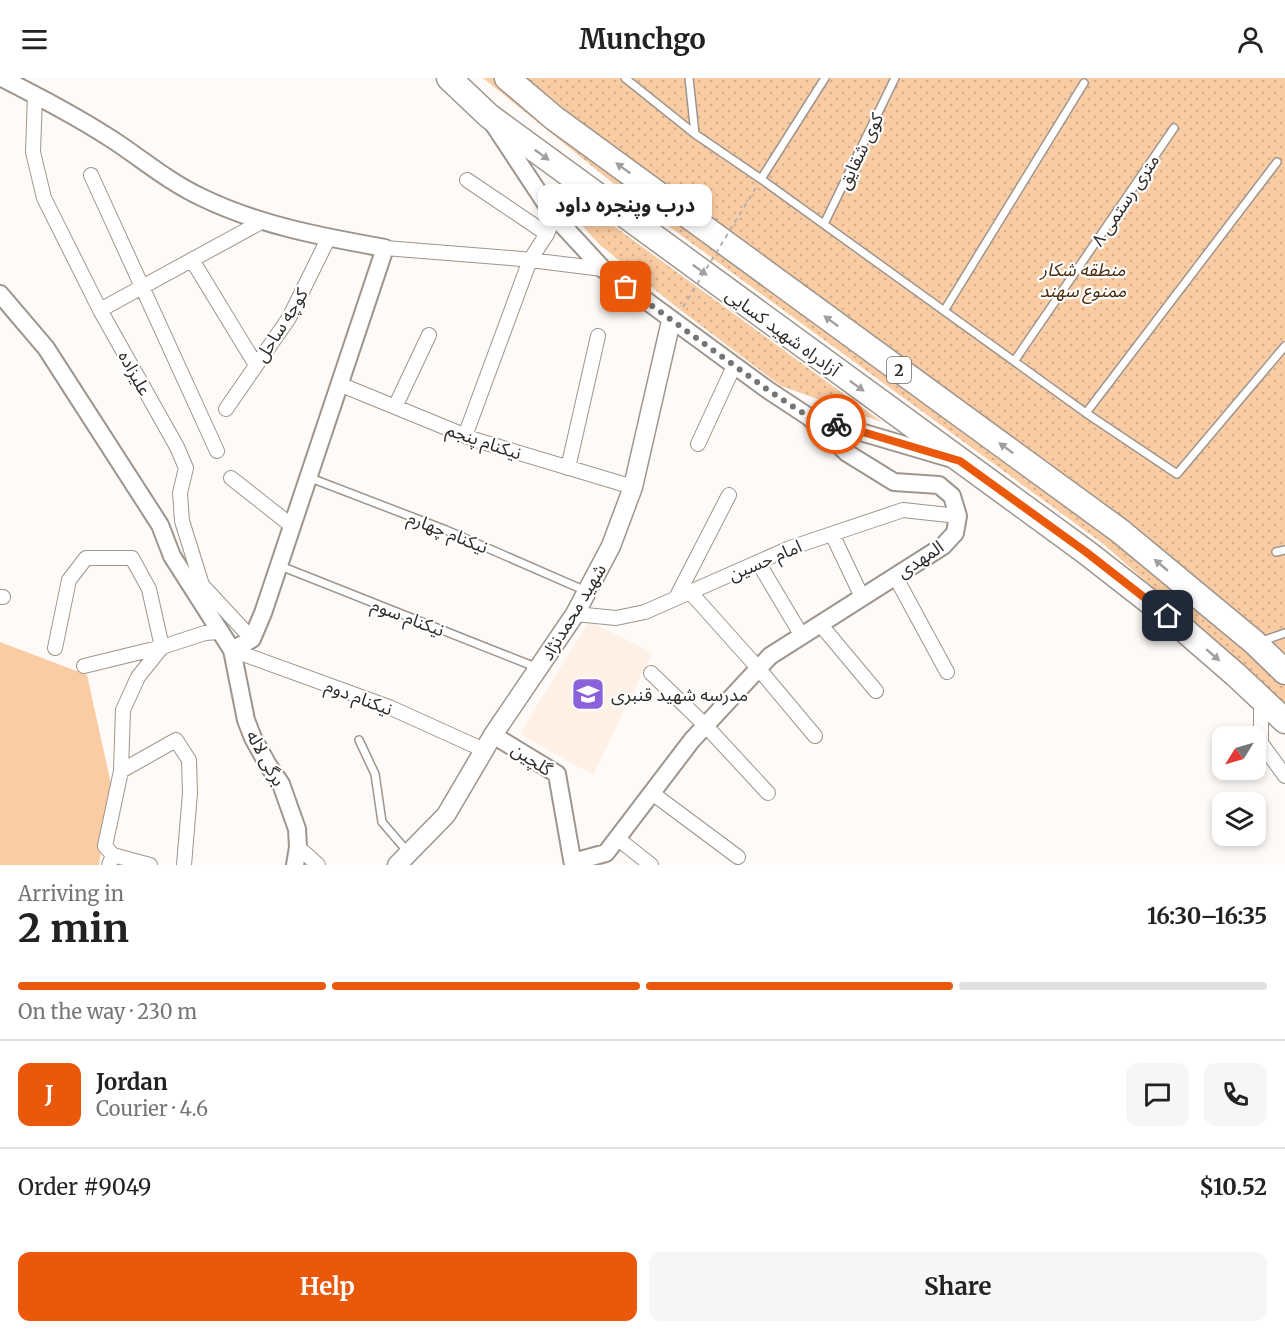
<!DOCTYPE html>
<html lang="en">
<head>
<meta charset="utf-8">
<style>
  :root { --surface:#fff; --page:#f6f6f6; --text:#222; --muted:#767676; --line:#e0e0e0; --accent:#ea580c }
  body { margin:0; font-family:Merriweather,"Noto Sans Arabic",serif; background:var(--page); color:var(--text); height:100vh; display:flex; flex-direction:column; font-size:22px; white-space:nowrap }
  * { box-sizing:border-box; margin:0 }
  p { font-size:20px; color:var(--muted) }
  .icon { flex:none; width:33px; height:33px; fill:none; stroke:currentColor; stroke-width:2; stroke-linecap:round; stroke-linejoin:round }
  .map { position:relative; height:787px; overflow:hidden }
  .sheet { display:flex; flex-direction:column; background:var(--surface); flex:1 }
  .sheet>* { flex:none }
  .needle { width:39px; rotate:233deg }
  .buttons { position:absolute; left:1212px; top:648px; display:grid; gap:12px }
  .buttons a { display:grid; place-items:center; width:54px; height:54px; border-radius:12px; background:var(--surface); box-shadow:0 3px 9px #0003; font-size:30px }
  .pin { position:absolute; display:grid; place-items:center; width:51px; height:51px; color:#fff; margin:-26px; border-radius:12px; box-shadow:0 3px 9px #0006 }
  .courier { position:absolute; display:grid; place-items:center; width:60px; height:60px; margin:-30px; border:4px solid #ea580c; border-radius:50%; background:#fff; color:#222; box-shadow:0 2px 8px #0007 }
  .bubble { position:absolute; height:42px; border-radius:12px; background:var(--surface); box-shadow:0 3px 9px #0003; font-size:20px; font-weight:700; line-height:42px; text-align:center }
  .overview em { font-style:normal; font-weight:700 }
  .overview div { display:flex; flex-direction:column-reverse }
  .overview { display:flex; align-items:center; justify-content:space-between; height:102px; padding:0 18px }
  h1 { font-size:39px; font-weight:700; line-height:45px }
  .bar { display:grid; grid-template-columns:repeat(4,1fr); gap:9px 6px; align-content:center; height:72px; padding:0 18px }
  .bar i { height:8px; border-radius:4px; background:var(--line) }
  .bar .selected { background:var(--accent) }
  .bar p { grid-column:span 4 }
  .line { display:flex; align-items:center; gap:15px; padding:0 18px; border-top:2px solid var(--line) }
  .line div { flex:1 }
  .round { display:grid; place-items:center; flex:none; width:63px; height:63px; border-radius:12px; background:var(--page) }
  .action { display:flex; gap:12px; margin-top:auto; padding:12px 18px }
  .action a { flex:1; height:69px; border-radius:12px; background:var(--accent); color:#fff; font-size:24px; font-weight:700; line-height:69px; text-align:center }
  .action a+a { background:var(--page); color:var(--text) }
  header { display:flex; justify-content:space-between; align-items:center; height:78px; padding:0 18px; background:var(--surface); font-size:27px; font-weight:700 }
  .map>svg:first-child { display:block }
</style>
</head>
<body>
<header><svg class="icon" aria-label="menu" viewBox="0 0 24 24"><path d="M4 6h16M4 12h16M4 18h16"/></svg>Munchgo<svg class="icon" aria-label="person" viewBox="0 0 24 24"><circle cx="12" cy="8" r="4"/><path d="M4 21q1-7 8-7t8 7"/></svg></header>
<div class="map">
<svg width="1285" height="787" viewBox="0 0 1285 787">
  <defs>
    <pattern id="park-dots" width="8" height="8" patternUnits="userSpaceOnUse" patternTransform="scale(1.5)"><rect width="8" height="8" fill="#facca3"/><path d="M2 2h.1M6 6h.1" fill="none" stroke="#d7af8c" stroke-width="1.8" stroke-linecap="round"/></pattern>
  </defs>
  <rect width="100%" height="100%" fill="#fefaf7"/>
  <!-- built -->
  <path fill="#fff1e6" d="M589,543L652,575L593,697L520,656Z"/>
  <!-- green -->
  <path fill="#facca3" d="M0,564L87,597L111,706L99,787H0Z"/>
  <!-- park -->
  <path fill="url(#park-dots)" d="M483,0H1285V626L1102,465L645,131Z
    M555,105L882,344L781,308L675,228L599,166L566,130Z"/>
  <g fill="none" stroke-linecap="round" stroke-linejoin="round">
    <!-- service casing -->
    <g stroke="#9e958d" stroke-width="10">
      <path id="service" d="M625,0L695,56L761,101L825,0
        M689,0L695,56
        M761,101L1086,335L1177,396L1285,268
        M824,146L895,0
        M944,233L1084,5
        M1015,282L1174,50
        M1086,335L1277,84
        M308,399L446,452L586,513
        M1276,474L1285,472
        M278,487L538,590
        M1262,563L1285,555
        M359,662L375,696L382,744L407,773"/>
    </g>
    <!-- minor casing -->
    <g stroke="#9e958d" stroke-width="16">
      <path id="minor" d="M35,17L33,74L44,120L100,232L177,369L186,390L180,415L182,443L202,507L252,561
        M91,97L217,373
        M467,102L547,156
        M385,170L522,181L603,191
        M192,182L256,287
        M100,232L263,143
        M339,306L476,362L633,409
        M395,329L429,257
        M226,331L289,240L329,159
        M465,358L530,182L547,156L554,138
        M698,366L734,288
        M568,390L598,258
        M231,400L292,448
        M832,456L862,519
        M758,484L802,558
        M895,498L947,594
        M690,514L758,590L815,658
        M0,519H3
        M676,520L729,417
        M575,536L616,540L645,534L790,470L903,432L958,438
        M820,546L876,613
        M55,570L69,502L86,480H132L149,511L162,569L138,599L123,632L121,693L105,768L113,777L109,787
        M232,572L389,629L484,672
        M84,588L162,569L205,555L219,554
        M651,595L706,648L768,715
        M1261,621V665L1285,698
        M121,693L176,662L189,682L190,715L184,787
        M652,715L738,779
        M617,760L651,787
        M298,769L318,787
        M113,777L150,787"/>
    </g>
    <!-- tertiary casing -->
    <g stroke="#9e958d" stroke-width="20">
      <path id="tertiary" d="M2,0C39,19 78,39 113,62C142,81 169,104 201,119C258,147 323,159 385,170L263,535L252,561L232,572
        M494,47L554,138L603,191L768,312L809,339L847,375L894,404L939,407L952,418L958,438L955,455L943,468L770,578L692,662L606,775L573,784
        M0,216L46,270L160,447L172,478L232,572L246,642L253,660L268,687L281,706L297,751L298,769L295,787
        M813,340L949,380
        M493,657L557,696L573,787"/>
    </g>
    <!-- secondary casing -->
    <g stroke="#9e958d" stroke-width="21">
      <path id="secondary" d="M397,787L446,737L493,657L575,536L611,468L633,409L671,243"/>
    </g>
    <!-- motorway casing -->
    <g stroke="#9e958d" stroke-width="27">
      <path id="motorway" d="M449,0L489,38L1086,474L1168,538L1236,597L1285,643
        M507,0L554,40L1120,453L1254,564L1285,594"/>
    </g>
    <!-- service -->
    <use href="#service" stroke="#fff" stroke-width="7"/>
    <!-- minor -->
    <use href="#minor" stroke="#fff" stroke-width="14"/>
    <!-- tertiary -->
    <use href="#tertiary" stroke="#fff" stroke-width="16"/>
    <!-- secondary -->
    <use href="#secondary" stroke="#fff" stroke-width="18"/>
    <!-- motorway -->
    <use href="#motorway" stroke="#fff" stroke-width="24"/>
    <!-- path-bridge -->
    <path stroke="#b3afac" stroke-width="2" stroke-dasharray="4.5 4.5" stroke-linecap="butt" d="M683,229L757,108"/>
  </g>
  <!-- one-way arrows -->
  <defs><path id="oneway-solid" d="M-6-.8H1V-3.2L6.5 0L1 3.2V.8H-6Z" transform="scale(1.5)"/></defs>
  <g fill="#a1a09e">
    <use href="#oneway-solid" transform="translate(542 77) rotate(36)"/>
    <use href="#oneway-solid" transform="translate(623 90) rotate(-144)"/>
    <use href="#oneway-solid" transform="translate(700 192) rotate(36)"/>
    <use href="#oneway-solid" transform="translate(831 243) rotate(-144)"/>
    <use href="#oneway-solid" transform="translate(857 308) rotate(36)"/>
    <use href="#oneway-solid" transform="translate(1006 370) rotate(-144)"/>
    <use href="#oneway-solid" transform="translate(1161 487) rotate(-140)"/>
    <use href="#oneway-solid" transform="translate(1213 577) rotate(41)"/>
  </g>
  <g fill="none" stroke-linecap="round" stroke-linejoin="round">
    <!-- done -->
    <path stroke="#777370" stroke-width="6" stroke-dasharray="0 10.8" d="M626,209L768,312L809,339L836,346"/>
    <!-- route -->
    <path stroke="#ea580c" stroke-width="8" d="M836,346L960,383L1086,474L1168,538"/>
  </g>
  <!-- icons -->
  <defs>
    <g id="school-square" transform="scale(1.725)"><rect x="-9" y="-9" width="18" height="18" rx="4" fill="#8b62dc" stroke="#fff"/><path d="M0-5L7-2L0 1L-7-2ZM-4 1L0 2.5L4 1V4Q0 6-4 4Z" fill="#fff"/></g>
  </defs>
  <g fill-rule="evenodd">
    <use href="#school-square" x="588" y="616"/>
  </g>
  <g text-anchor="middle" dominant-baseline="central" stroke-width="4.5" stroke-linejoin="round" paint-order="stroke">
    <!-- shield labels -->
    <rect fill="#fff" stroke="#6d6b68" stroke-width="1.5" x="887" y="279" width="24" height="26" rx="4.5"/>
    <g font-size="16" font-weight="bold" fill="#2f2b28">
      <text x="899" y="292">2</text>
    </g>
    <!-- street labels -->
    <g font-size="18" fill="#2f2b28" stroke="#fff">
      <text transform="translate(860 73) rotate(-64)">کوی شقایق</text>
      <text transform="translate(1125 122) rotate(-56)">۸ متری رستمی</text>
      <text transform="translate(281 247) rotate(-58)">کوچه ساحل</text>
      <text transform="translate(783 254) rotate(36)">آزادراه شهید کسایی</text>
      <text transform="translate(135 295) rotate(61)">علیزاده</text>
      <text transform="translate(484 363) rotate(19)">نیکنام پنجم</text>
      <text transform="translate(448 454) rotate(22)">نیکنام چهارم</text>
      <text transform="translate(920 481) rotate(-34)">المهدی</text>
      <text transform="translate(765 482) rotate(-23)">امام حسین</text>
      <text transform="translate(573 534) rotate(-59)">شهید محمدنژاد</text>
      <text transform="translate(408 539) rotate(21)">نیکنام سوم</text>
      <text transform="translate(359 619) rotate(21)">نیکنام دوم</text>
      <text transform="translate(266 680) rotate(61)">برگی لاله</text>
      <text transform="translate(532 681) rotate(33)">گلچین</text>
    </g>
    <!-- park labels -->
    <g font-size="18" font-style="italic" fill="#4c2d0f" stroke="#fff">
      <text x="1083" y="191">منطقه شکار<tspan x="1083" dy="21">ممنوع سهند</tspan></text>
    </g>
    <!-- poi labels -->
    <g font-size="18" fill="#2f2b28" stroke="#fff" text-anchor="start">
      <text x="611" y="616">مدرسه شهید قنبری</text>
    </g>
  </g>
</svg>
<div class="buttons">
<a><svg class="needle" viewBox="-14 -14 28 28"><path d="M0-13l5 13h-10z" fill="#e53935"/><path d="M0 13l5-13h-10z" fill="#767676"/></svg></a>
<a><svg class="icon" aria-label="layers" viewBox="0 0 24 24"><path d="M12 4l9 5-9 5-9-5zM3 14l9 5 9-5"/></svg></a>
</div>
<div class="pin" style="left:626px;top:209px;background:#ea580c"><svg class="icon" aria-label="bag" viewBox="0 0 24 24"><path d="M5 8h14l-1 12H6zM9 8a3 3 0 0 1 6 0"/></svg></div>
<div class="pin" style="left:1168px;top:538px;background:#1f2937"><svg class="icon" aria-label="home" viewBox="0 0 24 24"><path d="M3 11l9-7 9 7M6 9v11h12V9"/></svg></div>
<div class="courier" style="left:836px;top:346px"><svg class="icon" aria-label="bike" viewBox="0 0 24 24"><circle cx="6" cy="16" r="4"/><circle cx="18" cy="16" r="4"/><path d="M6 16l4-8h5l3 8M10 8l3 8H6M13 5h3"/></svg></div>
<div class="bubble" style="left:538px;top:106px;width:174px">درب وپنجره داود</div>
</div>
<section class="sheet">
<div class="overview"><div><h1>2 min</h1><p>Arriving in</p></div><em>16:30–16:35</em></div>
<div class="bar"><i class="selected"></i><i class="selected"></i><i class="selected"></i><i></i><p>On the way · 230 m</p></div>
<div class="line" style="height:108px"><b class="round" style="background:var(--accent);color:#fff">J</b><div><b>Jordan</b><p>Courier · 4.6</p></div><a class="round"><svg class="icon" aria-label="chat" viewBox="0 0 24 24"><path d="M4 5h16v11H9l-5 4z"/></svg></a><a class="round"><svg class="icon" aria-label="phone" viewBox="0 0 24 24"><path d="M5 4h4l2 5-3 2q2 4 5 5l2-3 5 2v4C11 20 4 13 5 4z"/></svg></a></div>
<div class="line" style="height:78px"><div>Order #9049</div><b>$10.52</b></div>
<div class="action"><a>Help</a><a>Share</a></div>
</section>
</body>
</html>
